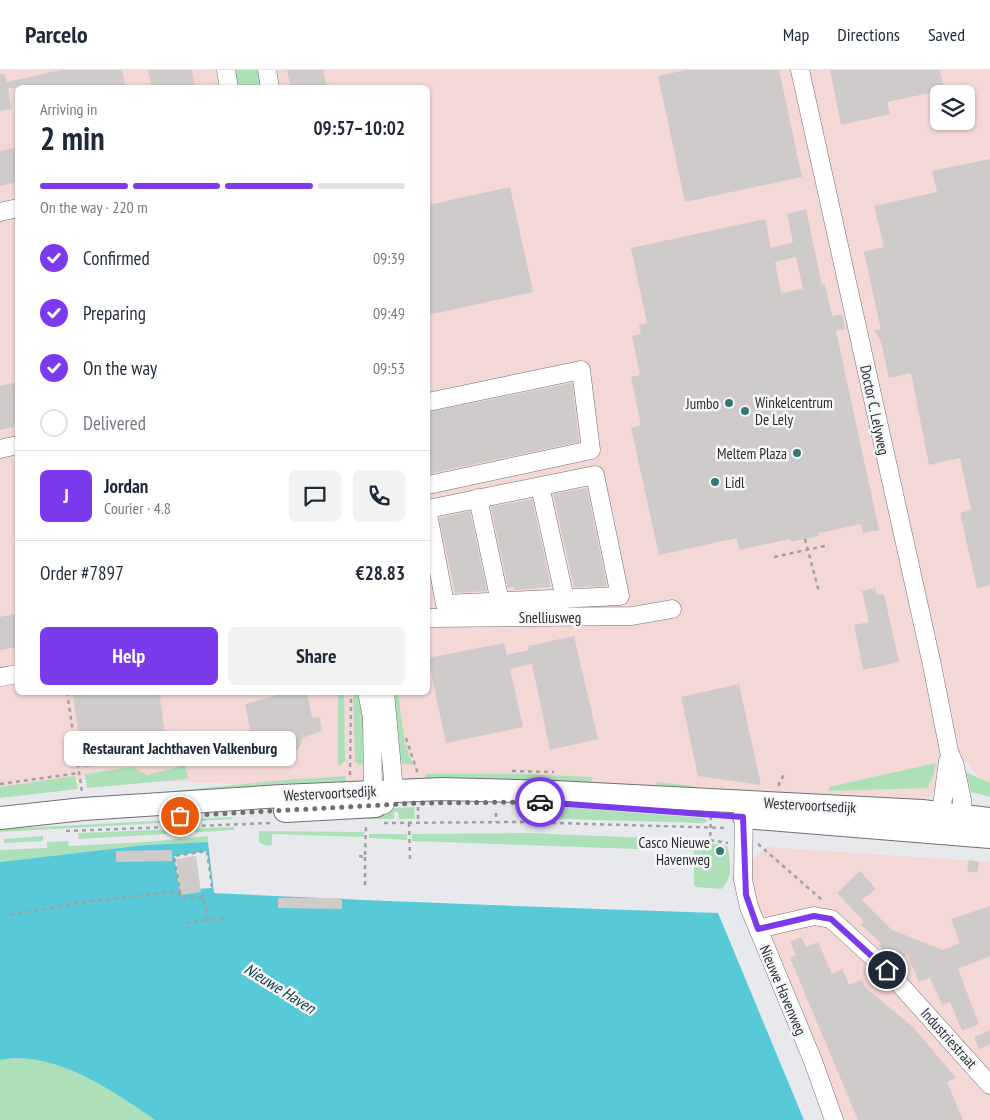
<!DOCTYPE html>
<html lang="en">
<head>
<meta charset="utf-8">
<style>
  :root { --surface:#fff; --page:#f2f2f3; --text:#1f2937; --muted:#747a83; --line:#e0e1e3; --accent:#7c3aed }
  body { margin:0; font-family:"PT Sans Narrow",sans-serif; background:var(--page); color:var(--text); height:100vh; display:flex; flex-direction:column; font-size:19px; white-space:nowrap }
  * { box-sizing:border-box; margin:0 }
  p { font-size:16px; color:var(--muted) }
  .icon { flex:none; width:28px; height:28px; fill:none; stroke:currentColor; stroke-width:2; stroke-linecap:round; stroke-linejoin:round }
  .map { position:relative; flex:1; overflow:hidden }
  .panel { position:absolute; left:15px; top:15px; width:415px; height:610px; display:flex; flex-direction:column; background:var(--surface); border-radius:8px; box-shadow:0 1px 4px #0004 }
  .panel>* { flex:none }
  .buttons { position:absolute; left:930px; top:15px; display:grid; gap:10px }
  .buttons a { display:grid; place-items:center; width:45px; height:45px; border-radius:8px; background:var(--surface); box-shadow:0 1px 4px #0004; font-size:25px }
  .pin { position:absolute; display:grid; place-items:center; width:42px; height:42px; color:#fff; margin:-21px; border:2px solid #fff; border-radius:50%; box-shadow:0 1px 5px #0007 }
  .courier { position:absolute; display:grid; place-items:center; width:50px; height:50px; margin:-25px; border:4px solid #7c3aed; border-radius:50%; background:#fff; color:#222; box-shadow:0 1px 6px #0007 }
  .bubble { position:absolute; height:35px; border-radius:8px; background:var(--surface); box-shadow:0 1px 4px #0004; font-size:16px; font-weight:700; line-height:35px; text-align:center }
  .summary em { font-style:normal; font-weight:700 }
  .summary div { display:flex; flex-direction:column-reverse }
  .summary { display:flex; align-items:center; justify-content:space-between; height:85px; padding:0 25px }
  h1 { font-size:32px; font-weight:700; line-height:38px }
  .bar { display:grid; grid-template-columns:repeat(4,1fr); gap:8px 5px; align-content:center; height:60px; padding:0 25px }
  .bar i { height:6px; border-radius:4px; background:var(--line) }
  .bar .on { background:var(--accent) }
  .bar p { grid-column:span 4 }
  .line { display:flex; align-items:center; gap:12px; padding:0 25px; border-top:1px solid var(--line) }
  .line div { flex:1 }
  .round { display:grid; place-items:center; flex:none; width:52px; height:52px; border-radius:8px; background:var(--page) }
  ol { padding:0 25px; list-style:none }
  li { display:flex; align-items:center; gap:15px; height:55px }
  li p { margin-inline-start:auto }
  li .icon { padding:5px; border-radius:50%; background:var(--accent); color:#fff; stroke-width:4 }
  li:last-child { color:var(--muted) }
  li i { width:28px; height:28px; border:2px solid var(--line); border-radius:50% }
  .action { display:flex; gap:10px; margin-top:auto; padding:10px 25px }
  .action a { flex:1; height:58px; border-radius:8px; background:var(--accent); color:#fff; font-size:20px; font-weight:700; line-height:58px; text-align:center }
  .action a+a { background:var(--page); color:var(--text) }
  header { display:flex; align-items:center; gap:30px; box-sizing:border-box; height:70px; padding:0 25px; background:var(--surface); border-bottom:1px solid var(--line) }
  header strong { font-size:24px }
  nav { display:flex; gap:28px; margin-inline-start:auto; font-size:18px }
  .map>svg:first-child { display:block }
</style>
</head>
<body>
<header>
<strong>Parcelo</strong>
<nav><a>Map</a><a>Directions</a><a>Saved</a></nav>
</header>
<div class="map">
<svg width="990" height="1050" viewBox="0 0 990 1050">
  <rect width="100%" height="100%" fill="#e8e9ec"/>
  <!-- industrial -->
  <path fill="#f3d8d5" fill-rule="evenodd" d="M0,0H990V719L986,718L966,691L913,742L92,708L0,720ZM18,18H428V622H18ZM939,24H966V51H939Z
    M767,777L990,792V1050H837L731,807Z"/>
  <!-- green -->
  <path fill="#ade0b8" d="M230,0H260L264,17H234Z
    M338,623H344L345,691L341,695H338Z
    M353,623H359L363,650L365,692L361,695L355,692Z
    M394,623H398L405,674L413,695L400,693L392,658L397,652Z
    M936,693L933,707L927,718L829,721V717Z
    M185,695L188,709L87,718L85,704L132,697L147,705Z
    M966,702L990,713V727L971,722Z
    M426,704H526L592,707L591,714H582L425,708Z
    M75,706L78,719L0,728V717Z
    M345,706L347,717L0,738L285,710Z
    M657,712L694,716L699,724L656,718Z
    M549,736L704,748L707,751L703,753L523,748L522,742Z
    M414,737L415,749H399L398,742H394V749H357L356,740Z
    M232,747L233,749L0,762V759Z
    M234,757V760L79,769L78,763Z
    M259,761L364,762V767L272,764V775L266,776L259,772Z
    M529,763L694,770L727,776C731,790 733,810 721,819L696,817L694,814V781L412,771V764Z
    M369,764H407V770L369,768Z
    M43,766V771L4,773V769Z
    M208,766V772L145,775L0,792V780L47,778V772L68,771L69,776L146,772Z
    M0,990C52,979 114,1021 155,1050H0Z"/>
  <!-- water -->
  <path fill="#58c9d7" d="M208,772L214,823C382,831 550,838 718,843L804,1050H155C114,1021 52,979 0,990V792L145,775Z"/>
  <!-- pier -->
  <path fill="#e8e9ec" d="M207,781L212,818L180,820L174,786Z"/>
  <!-- building -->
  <path fill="#cfcbca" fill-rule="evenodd" d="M61,0H122L125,15L113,18H8L12,39L0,41V4H5L7,12Z
    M148,0H192L195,18H152Z
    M287,0H323L327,18H291Z
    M686,0H779L802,107L685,132L658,6Z
    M830,0H940L944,20L887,32L890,44L841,55Z
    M18,77V112L0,116V81Z
    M990,89V515L977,518L960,443L971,440L960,388L929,395L911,303L889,308L881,272L874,260H881L864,182L884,177L874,136L937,122L932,101Z
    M510,117L533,222L428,245V135Z
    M806,139L822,215L825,214L832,246L842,244L845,259L836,261L879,460L863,463L861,454L819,463V466L791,472L790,469L739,480L737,468L659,485L631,358L641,355L631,307L640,305L632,266L641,264L639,255L647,253L631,178L765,149L771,178L793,172L787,144ZM796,187L803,219L781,223L775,192Z
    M18,312V356L0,360V316Z
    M572,313L579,372L428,404V342Z
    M587,418L607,516L574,517L553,424Z
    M532,429L551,517L515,520L514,517L508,518L491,437Z
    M470,441L487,521L455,523L439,448Z
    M875,518L877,525L884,524L899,592L863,600L854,555L869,552L862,521Z
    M18,543V577L0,580V547Z
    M574,566L598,669L550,680L532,594L510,599L523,657L446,673L428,588L504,573L507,585L529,580L528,576Z
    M739,614L761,715L698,706L681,627Z
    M72,622H159L168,684L84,698Z
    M288,622H307L312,647L320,648L322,661L302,668L300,677L297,680L260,687L254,680L245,634Z
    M172,780V791L116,792V781Z
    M196,786L201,822L181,825L176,789Z
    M969,790L979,792L977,803L967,801Z
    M860,801L876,819L862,830L892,860L943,880L960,873L951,849L990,836V886L958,899L979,954L962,961L950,932L942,935L930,908L919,912L907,884L898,894L879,876L881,873L861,855L864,852L837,823Z
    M278,828H342V839L278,838Z
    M801,867L806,877L818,872L832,904L842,899L849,915L862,910L865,917L913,957L956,1008L947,1012L963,1050H858L790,888L796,885L790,872Z
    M990,960V974L979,979L974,967Z"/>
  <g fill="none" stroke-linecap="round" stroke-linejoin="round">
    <!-- minor casing -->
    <g stroke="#707073" stroke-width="19">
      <path id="minor" d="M226,0L229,18
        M267,0L270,18
        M800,0L932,595L949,681L955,696L962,730V745L955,754
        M0,142L18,138
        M428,332L581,300L591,380L428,415
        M0,379L18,375
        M540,416L565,529
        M478,428L500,532
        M428,439L595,405L620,526L445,534L428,444
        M428,548L632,546L672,539
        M0,607L18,604
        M367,622L372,647L373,721L384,735L394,720L385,622
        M744,735L743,810L749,837L813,991L834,1050
        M945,754L941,743L948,691
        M758,859L814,846L831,849L887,900L990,1015"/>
    </g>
    <!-- major casing -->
    <g stroke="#707073" stroke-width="24">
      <path id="major" d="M285,741L376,736
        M744,747L990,767
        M0,748L83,739L282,726L442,719L555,722L922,741L990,749"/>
    </g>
    <!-- path -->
    <path stroke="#a0a1a4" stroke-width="2.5" stroke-dasharray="4 4" stroke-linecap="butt" d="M805,469L819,522
      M774,487L829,475
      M67,622L82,722
      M406,668L418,704
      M512,701L554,702
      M350,705L351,629
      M0,714L79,703
      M779,716V712L784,705
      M418,737V753
      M496,743V752
      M711,746L710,770L728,773
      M384,753L521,752L728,758
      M409,753L410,789
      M66,761L271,753
      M758,774L822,830
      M359,786L365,787L366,754
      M365,815V787
      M180,821V825L187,829L203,827L208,850L227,848
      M11,845L84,832L180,821L174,786L207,781L212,818L214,816
      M186,853L208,850"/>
    <!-- minor -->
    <use href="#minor" stroke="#fff" stroke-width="18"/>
    <!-- major -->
    <use href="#major" stroke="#fff" stroke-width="22"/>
  </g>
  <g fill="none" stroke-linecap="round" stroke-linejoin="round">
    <!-- done -->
    <path stroke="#6e6f71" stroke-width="5" stroke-dasharray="0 9" d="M180,746L418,733L540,732"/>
    <!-- route -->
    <path stroke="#7c3aed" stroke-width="6" d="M540,732L743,747L746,825L758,859L814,846L831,849L887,900"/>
  </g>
  <!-- markers -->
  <g fill="#317972" stroke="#f5f6f9" stroke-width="2">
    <circle cx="729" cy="333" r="5"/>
    <circle cx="745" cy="341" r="5"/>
    <circle cx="797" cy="383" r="5"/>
    <circle cx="715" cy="412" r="5"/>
    <circle cx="720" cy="781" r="5"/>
  </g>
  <g text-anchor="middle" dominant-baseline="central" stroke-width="5" stroke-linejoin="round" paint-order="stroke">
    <!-- poi labels -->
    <g font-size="15" fill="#2d2e2f" stroke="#f5f6f9" text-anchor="end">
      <text x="755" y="332" text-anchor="start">Winkelcentrum<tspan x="755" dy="17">De Lely</tspan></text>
      <text x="719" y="333">Jumbo</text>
      <text x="787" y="383">Meltem Plaza</text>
      <text x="725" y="412" text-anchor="start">Lidl</text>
      <text x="710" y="772">Casco Nieuwe<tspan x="710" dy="17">Havenweg</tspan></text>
    </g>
    <!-- street labels -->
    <g font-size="15" fill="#2d2e2f" stroke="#f5f6f9">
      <text transform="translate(875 340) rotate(78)">Doctor C. Lelyweg</text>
      <text x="550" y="547">Snelliusweg</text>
      <text transform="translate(330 723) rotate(-3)">Westervoortsedijk</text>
      <text transform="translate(810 735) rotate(3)">Westervoortsedijk</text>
      <text transform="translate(783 920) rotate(67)">Nieuwe Havenweg</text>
      <text transform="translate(949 968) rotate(48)">Industriestraat</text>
    </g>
    <!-- water labels -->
    <g font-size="16" font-style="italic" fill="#0c4147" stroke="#f5f6f9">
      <text transform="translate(280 918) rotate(32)">Nieuwe Haven</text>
    </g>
  </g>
</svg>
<div class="buttons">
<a><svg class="icon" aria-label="layers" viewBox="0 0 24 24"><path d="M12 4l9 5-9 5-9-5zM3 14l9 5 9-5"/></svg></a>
</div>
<div class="pin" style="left:180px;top:746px;background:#ea580c"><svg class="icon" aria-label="bag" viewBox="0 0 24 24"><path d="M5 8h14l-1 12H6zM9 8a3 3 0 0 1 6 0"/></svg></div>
<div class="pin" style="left:887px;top:900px;background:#1f2937"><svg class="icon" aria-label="home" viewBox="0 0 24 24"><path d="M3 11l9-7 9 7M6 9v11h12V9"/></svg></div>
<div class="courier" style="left:540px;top:732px"><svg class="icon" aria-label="car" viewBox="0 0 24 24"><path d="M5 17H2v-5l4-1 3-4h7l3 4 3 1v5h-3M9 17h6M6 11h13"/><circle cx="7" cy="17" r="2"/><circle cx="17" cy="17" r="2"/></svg></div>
<div class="bubble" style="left:64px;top:661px;width:232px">Restaurant Jachthaven Valkenburg</div>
<section class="panel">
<div class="summary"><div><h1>2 min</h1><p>Arriving in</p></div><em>09:57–10:02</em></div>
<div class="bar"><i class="on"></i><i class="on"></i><i class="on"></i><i></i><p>On the way · 220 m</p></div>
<ol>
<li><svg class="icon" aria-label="check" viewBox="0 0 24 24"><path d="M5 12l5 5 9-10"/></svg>Confirmed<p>09:39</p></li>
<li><svg class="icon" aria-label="check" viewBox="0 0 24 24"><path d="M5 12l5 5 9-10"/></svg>Preparing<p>09:49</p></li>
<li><svg class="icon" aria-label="check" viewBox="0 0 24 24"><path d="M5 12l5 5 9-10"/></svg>On the way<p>09:53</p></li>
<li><i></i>Delivered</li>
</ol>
<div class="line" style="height:90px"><b class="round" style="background:var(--accent);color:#fff">J</b><div><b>Jordan</b><p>Courier · 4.8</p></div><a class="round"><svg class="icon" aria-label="chat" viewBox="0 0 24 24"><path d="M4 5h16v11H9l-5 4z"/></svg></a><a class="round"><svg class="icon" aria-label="phone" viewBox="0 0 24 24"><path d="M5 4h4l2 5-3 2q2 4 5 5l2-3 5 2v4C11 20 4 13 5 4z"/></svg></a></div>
<div class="line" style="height:65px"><div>Order #7897</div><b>€28.83</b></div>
<div class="action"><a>Help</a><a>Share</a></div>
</section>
</div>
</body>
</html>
